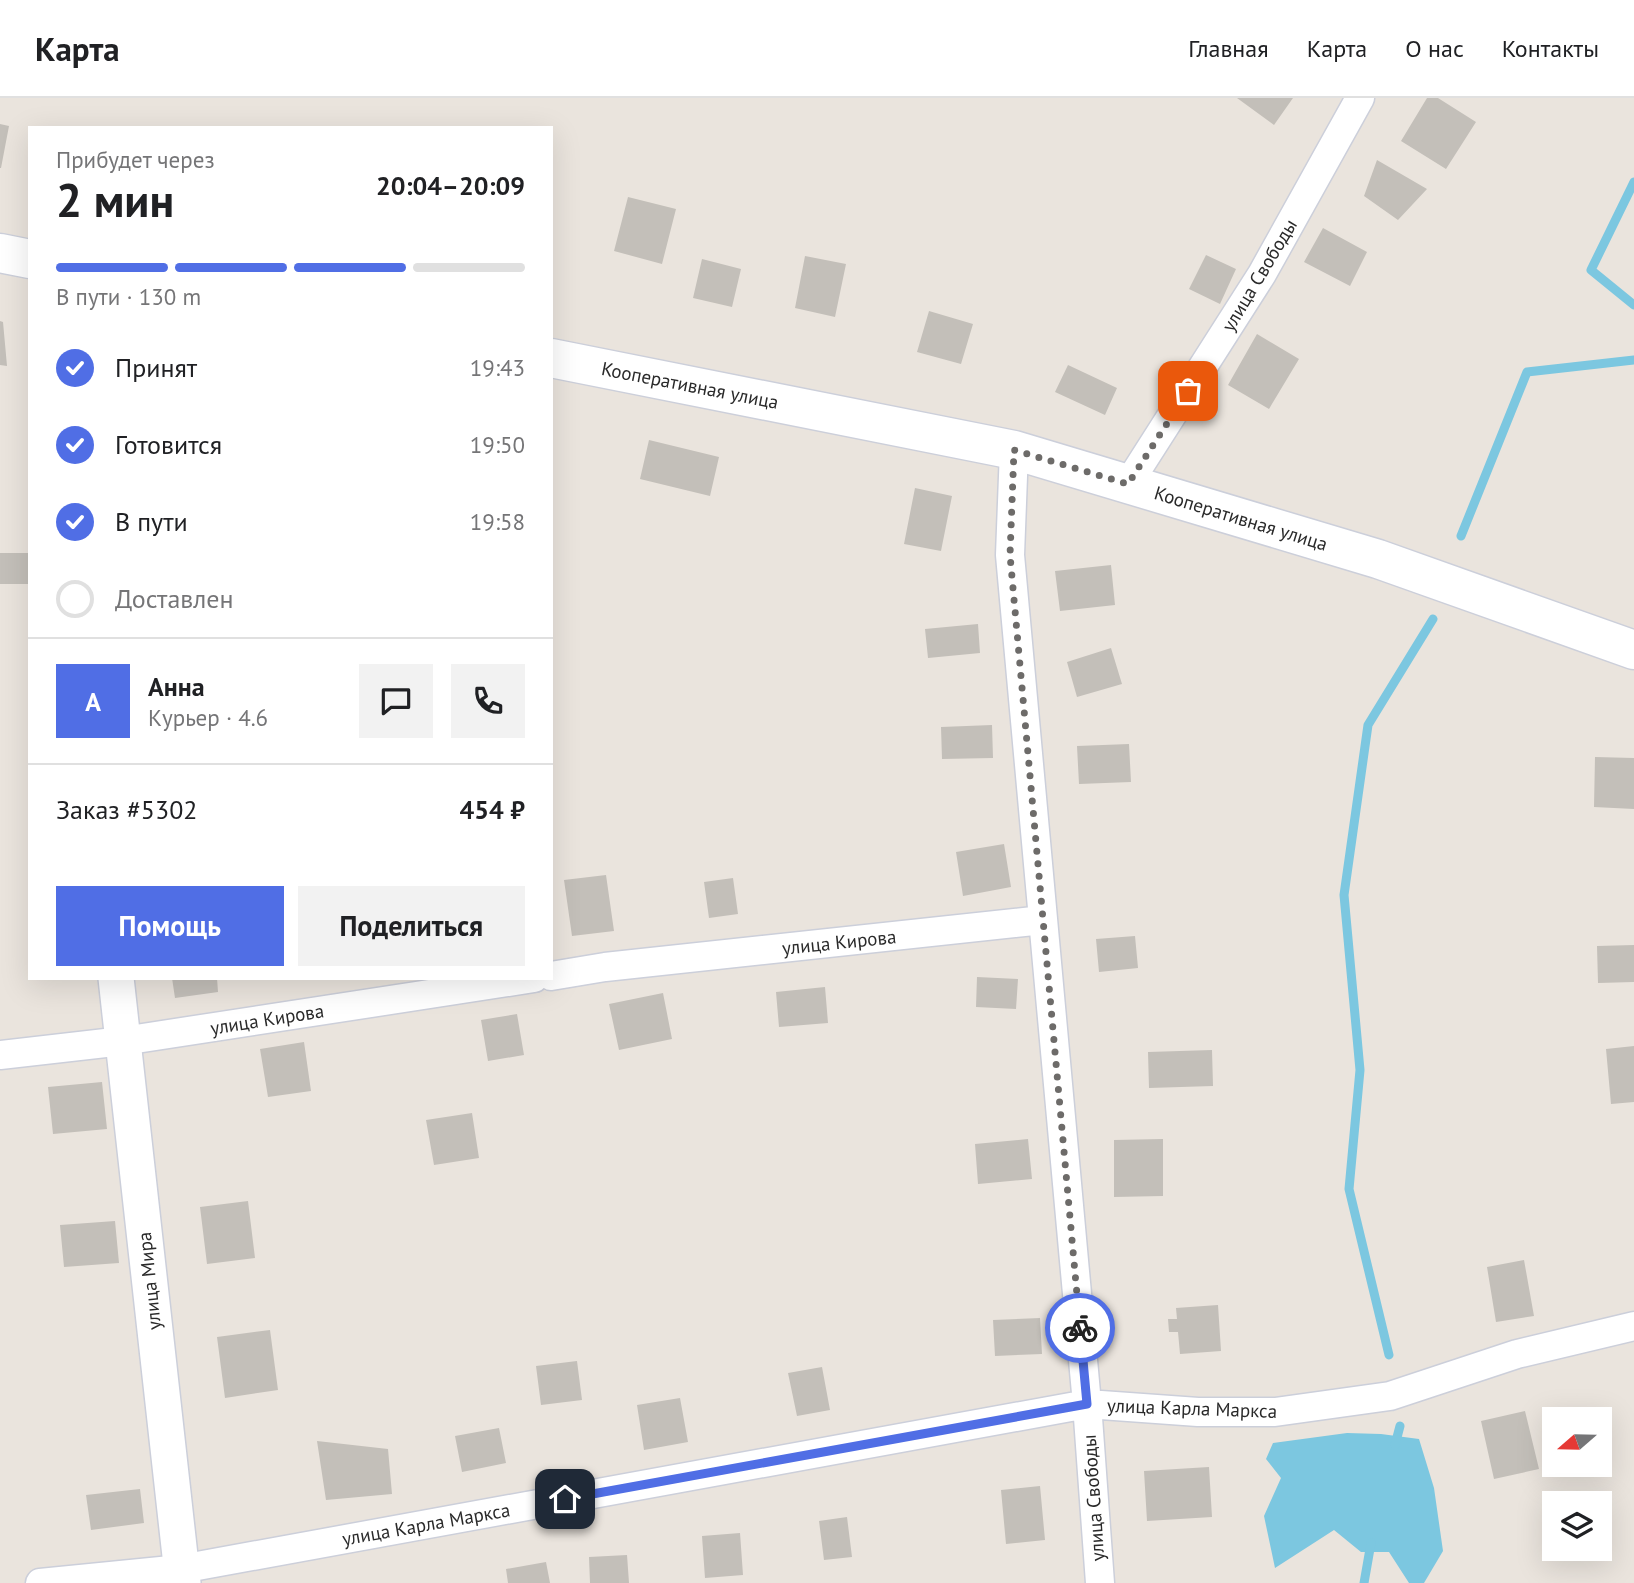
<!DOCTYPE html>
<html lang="ru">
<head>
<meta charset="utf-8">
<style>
  :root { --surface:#fff; --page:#f2f2f2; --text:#202124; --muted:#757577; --line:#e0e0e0; --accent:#506ee5 }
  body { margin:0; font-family:"PT Sans",sans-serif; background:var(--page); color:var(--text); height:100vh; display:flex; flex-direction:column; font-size:26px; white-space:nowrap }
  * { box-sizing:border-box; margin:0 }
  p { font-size:23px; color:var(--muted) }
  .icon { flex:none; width:38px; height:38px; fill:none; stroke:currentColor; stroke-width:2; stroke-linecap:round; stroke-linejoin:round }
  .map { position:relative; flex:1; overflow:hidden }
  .drawer { position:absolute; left:28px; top:28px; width:525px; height:854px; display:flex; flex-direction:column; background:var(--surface); border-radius:0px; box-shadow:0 7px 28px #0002 }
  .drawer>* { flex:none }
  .needle { width:46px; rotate:250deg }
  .tools { position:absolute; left:1542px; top:1309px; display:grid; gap:14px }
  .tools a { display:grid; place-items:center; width:70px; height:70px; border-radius:0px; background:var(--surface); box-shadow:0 7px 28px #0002; font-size:35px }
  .pin { position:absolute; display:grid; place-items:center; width:60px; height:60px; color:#fff; margin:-30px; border-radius:14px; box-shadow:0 4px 10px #0006 }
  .courier { position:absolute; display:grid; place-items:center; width:70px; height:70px; margin:-35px; border:5px solid #506ee5; border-radius:50%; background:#fff; color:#222; box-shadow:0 2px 9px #0007 }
  .overview em { font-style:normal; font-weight:600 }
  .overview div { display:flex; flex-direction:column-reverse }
  .overview { display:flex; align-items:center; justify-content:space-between; height:119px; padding:0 28px }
  h1 { font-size:46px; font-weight:600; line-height:52px }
  .bar { display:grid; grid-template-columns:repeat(4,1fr); gap:10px 7px; align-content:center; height:84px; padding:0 28px }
  .bar i { height:9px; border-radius:5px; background:var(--line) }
  .bar .on { background:var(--accent) }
  .bar p { grid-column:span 4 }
  .line { display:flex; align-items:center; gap:18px; padding:0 28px; border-top:2px solid var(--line) }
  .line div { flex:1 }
  .round { display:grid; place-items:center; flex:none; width:74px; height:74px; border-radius:0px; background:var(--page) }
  ol { padding:0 28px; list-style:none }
  li { display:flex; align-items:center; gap:21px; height:77px }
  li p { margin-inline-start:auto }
  li .icon { padding:7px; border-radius:50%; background:var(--accent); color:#fff; stroke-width:4 }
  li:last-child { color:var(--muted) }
  li i { width:38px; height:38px; border:4px solid var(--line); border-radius:50% }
  .action { display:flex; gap:14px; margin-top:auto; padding:14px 28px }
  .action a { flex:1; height:80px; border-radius:0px; background:var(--accent); color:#fff; font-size:28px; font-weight:600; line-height:80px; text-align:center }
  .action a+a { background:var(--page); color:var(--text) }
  header { display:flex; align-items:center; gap:42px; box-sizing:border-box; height:98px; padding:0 35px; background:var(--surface); border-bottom:2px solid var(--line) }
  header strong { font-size:33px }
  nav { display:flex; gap:38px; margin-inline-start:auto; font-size:24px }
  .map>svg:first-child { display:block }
</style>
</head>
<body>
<header>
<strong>Карта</strong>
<nav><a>Главная</a><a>Карта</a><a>О нас</a><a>Контакты</a></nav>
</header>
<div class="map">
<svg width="1634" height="1485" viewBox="0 0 1634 1485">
  <rect width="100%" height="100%" fill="#eae4dd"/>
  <!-- water -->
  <path fill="#7cc7e0" d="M1347,1335L1381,1336L1419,1341L1434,1390L1443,1453L1424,1485H1409L1389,1454H1361L1334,1432L1275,1470L1264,1418L1281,1380L1266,1361L1273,1345Z"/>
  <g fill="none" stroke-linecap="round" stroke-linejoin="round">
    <!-- stream -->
    <path stroke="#7cc7e0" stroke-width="9" d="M1634,84L1591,172L1634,207
      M1461,438L1527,274L1634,262
      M1389,1257L1349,1091L1360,972L1344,797L1368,627L1433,521
      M1395,1347L1400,1328
      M1364,1485L1371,1445"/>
  </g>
  <!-- building -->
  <path fill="#c3bfb9" d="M1237,0H1293L1274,27Z
    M1427,0H1438L1476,24L1446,71L1401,43Z
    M0,26L9,28L1,70H0Z
    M1377,62L1427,91L1398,122L1364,98Z
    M628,99L676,111L662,166L614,153Z
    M1323,130L1367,154L1350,188L1304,164Z
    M1206,157L1236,171L1220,206L1189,191Z
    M805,158L846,166L835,219L795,210Z
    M702,161L741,171L732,209L693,200Z
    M929,213L973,226L961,266L917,254Z
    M0,223L3,224L7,268L0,267Z
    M1257,236L1299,261L1269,311L1228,287Z
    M1068,267L1117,290L1105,317L1055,294Z
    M649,342L719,359L710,398L640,381Z
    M915,390L952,398L941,453L904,446Z
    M0,455H30V486H0Z
    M1111,467L1115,507L1060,513L1055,473Z
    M978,526L980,555L928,560L925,531Z
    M1111,550L1122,586L1077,599L1067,564Z
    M992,627L993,660L942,661L941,629Z
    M1129,646L1131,684L1079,686L1077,648Z
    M1595,659L1634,660V711L1594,709Z
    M1004,746L1011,789L963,798L956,754Z
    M606,777L614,833L572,838L564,782Z
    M733,780L738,816L709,820L704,784Z
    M1135,838L1138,870L1099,874L1096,841Z
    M1634,847V884L1598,885L1597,848Z
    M977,879L1018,881L1016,911L976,909Z
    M172,880H217L218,894L175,900Z
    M825,889L828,925L779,929L776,894Z
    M663,895L672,941L619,952L609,906Z
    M517,916L524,957L488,963L481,922Z
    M304,944L311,993L268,999L260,951Z
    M1634,948V1004L1611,1006L1606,951Z
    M1212,952L1213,988L1149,990L1148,954Z
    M102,984L107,1031L53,1036L48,989Z
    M472,1015L479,1060L434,1067L426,1022Z
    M1028,1041L1032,1081L978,1086L975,1046Z
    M1163,1041V1098L1114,1099V1042Z
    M248,1103L255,1160L207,1166L200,1109Z
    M115,1123L119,1165L64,1169L60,1127Z
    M1524,1162L1534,1218L1496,1224L1487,1169Z
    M1218,1207L1221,1253L1180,1256L1178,1234H1169L1168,1221H1177L1176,1210Z
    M1040,1220L1042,1256L995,1258L993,1222Z
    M270,1232L278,1292L225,1300L217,1239Z
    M577,1263L582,1302L541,1307L536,1268Z
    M822,1269L830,1312L797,1318L788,1275Z
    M680,1300L688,1344L644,1352L637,1307Z
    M1525,1313L1539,1371L1494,1381L1481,1323Z
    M499,1330L506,1365L462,1374L455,1338Z
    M317,1343L388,1351L392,1396L326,1402Z
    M1209,1369L1212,1419L1147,1423L1144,1373Z
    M1040,1388L1045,1442L1006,1446L1001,1392Z
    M140,1391L144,1425L91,1432L86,1397Z
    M847,1419L852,1459L824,1462L819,1423Z
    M740,1435L743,1477L705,1480L702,1438Z
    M627,1457L629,1485H590L589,1459Z
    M546,1464L550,1485H508L506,1471Z"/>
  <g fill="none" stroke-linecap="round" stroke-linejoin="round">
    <!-- minor casing -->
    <g stroke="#cccfda" stroke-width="31">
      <path id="minor" d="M1014,352L1010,457L1087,1306L1100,1485
        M1128,386L1262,176L1360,0
        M551,878L605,869L1043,822
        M0,957L123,943L534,880
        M40,1485L181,1471L1087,1306L1198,1314H1275L1390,1298L1517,1256L1634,1228"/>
    </g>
    <!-- tertiary casing -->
    <g stroke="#cccfda" stroke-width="38">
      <path id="tertiary" d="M116,880L183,1485"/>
    </g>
    <!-- secondary casing -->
    <g stroke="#cccfda" stroke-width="41">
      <path id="secondary" d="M0,155L30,161
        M551,260L1014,352L1378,461L1634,552"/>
    </g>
    <!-- minor -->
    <use href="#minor" stroke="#fff" stroke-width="28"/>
    <!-- tertiary -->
    <use href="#tertiary" stroke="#fff" stroke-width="35"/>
    <!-- secondary -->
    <use href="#secondary" stroke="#fff" stroke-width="38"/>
  </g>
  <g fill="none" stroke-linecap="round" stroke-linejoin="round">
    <!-- done -->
    <path stroke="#6d6b69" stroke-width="7" stroke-dasharray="0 12.6" d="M1080,1230L1010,457L1014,352L1128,386L1188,293"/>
    <!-- route -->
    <path stroke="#506ee5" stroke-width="9" d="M565,1401L1087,1306L1080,1230"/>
  </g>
  <g text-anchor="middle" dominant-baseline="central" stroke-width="5" stroke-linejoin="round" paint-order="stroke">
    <!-- street labels -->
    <g font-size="19" fill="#2a2a2a" stroke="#fff">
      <text transform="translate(1259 177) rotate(-59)">улица Свободы</text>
      <text transform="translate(690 287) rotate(11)">Кооперативная улица</text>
      <text transform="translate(1241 420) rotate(17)">Кооперативная улица</text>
      <text transform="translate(839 844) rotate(-6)">улица Кирова</text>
      <text transform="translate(267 921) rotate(-9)">улица Кирова</text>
      <text transform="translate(149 1183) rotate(-96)">улица Мира</text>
      <text transform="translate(1192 1310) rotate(2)">улица Карла Маркса</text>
      <text transform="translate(1093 1400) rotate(-94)">улица Свободы</text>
      <text transform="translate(426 1426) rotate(-10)">улица Карла Маркса</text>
    </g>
  </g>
</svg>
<div class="tools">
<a><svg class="needle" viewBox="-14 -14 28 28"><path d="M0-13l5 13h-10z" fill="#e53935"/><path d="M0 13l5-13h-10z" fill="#757577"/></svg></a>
<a><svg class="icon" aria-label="layers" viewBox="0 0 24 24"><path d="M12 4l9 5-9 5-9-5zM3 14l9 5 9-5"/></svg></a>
</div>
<div class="pin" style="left:1188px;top:293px;background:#ea580c"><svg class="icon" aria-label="bag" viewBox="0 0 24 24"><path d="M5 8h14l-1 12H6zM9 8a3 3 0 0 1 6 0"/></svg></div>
<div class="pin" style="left:565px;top:1401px;background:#1f2937"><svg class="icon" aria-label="home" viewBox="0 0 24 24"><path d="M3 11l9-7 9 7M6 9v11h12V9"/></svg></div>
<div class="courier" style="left:1080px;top:1230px"><svg class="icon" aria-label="bike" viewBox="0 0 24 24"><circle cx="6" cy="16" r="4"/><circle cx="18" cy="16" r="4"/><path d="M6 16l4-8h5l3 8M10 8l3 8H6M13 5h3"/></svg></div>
<section class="drawer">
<div class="overview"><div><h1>2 мин</h1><p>Прибудет через</p></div><em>20:04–20:09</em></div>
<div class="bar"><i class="on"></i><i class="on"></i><i class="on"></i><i></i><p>В пути · 130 m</p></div>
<ol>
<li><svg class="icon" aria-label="check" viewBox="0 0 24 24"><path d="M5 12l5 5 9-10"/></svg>Принят<p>19:43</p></li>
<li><svg class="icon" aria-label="check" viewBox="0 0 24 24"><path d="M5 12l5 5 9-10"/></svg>Готовится<p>19:50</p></li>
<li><svg class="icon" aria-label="check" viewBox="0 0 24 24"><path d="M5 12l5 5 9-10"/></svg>В пути<p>19:58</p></li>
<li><i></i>Доставлен</li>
</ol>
<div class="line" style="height:126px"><b class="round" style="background:var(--accent);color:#fff">А</b><div><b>Анна</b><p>Курьер · 4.6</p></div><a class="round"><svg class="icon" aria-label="chat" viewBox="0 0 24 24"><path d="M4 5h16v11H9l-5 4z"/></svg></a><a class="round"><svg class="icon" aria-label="phone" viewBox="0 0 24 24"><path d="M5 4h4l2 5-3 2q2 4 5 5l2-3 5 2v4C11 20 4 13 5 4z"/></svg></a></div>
<div class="line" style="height:91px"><div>Заказ #5302</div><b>454 ₽</b></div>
<div class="action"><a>Помощь</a><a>Поделиться</a></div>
</section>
</div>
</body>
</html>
